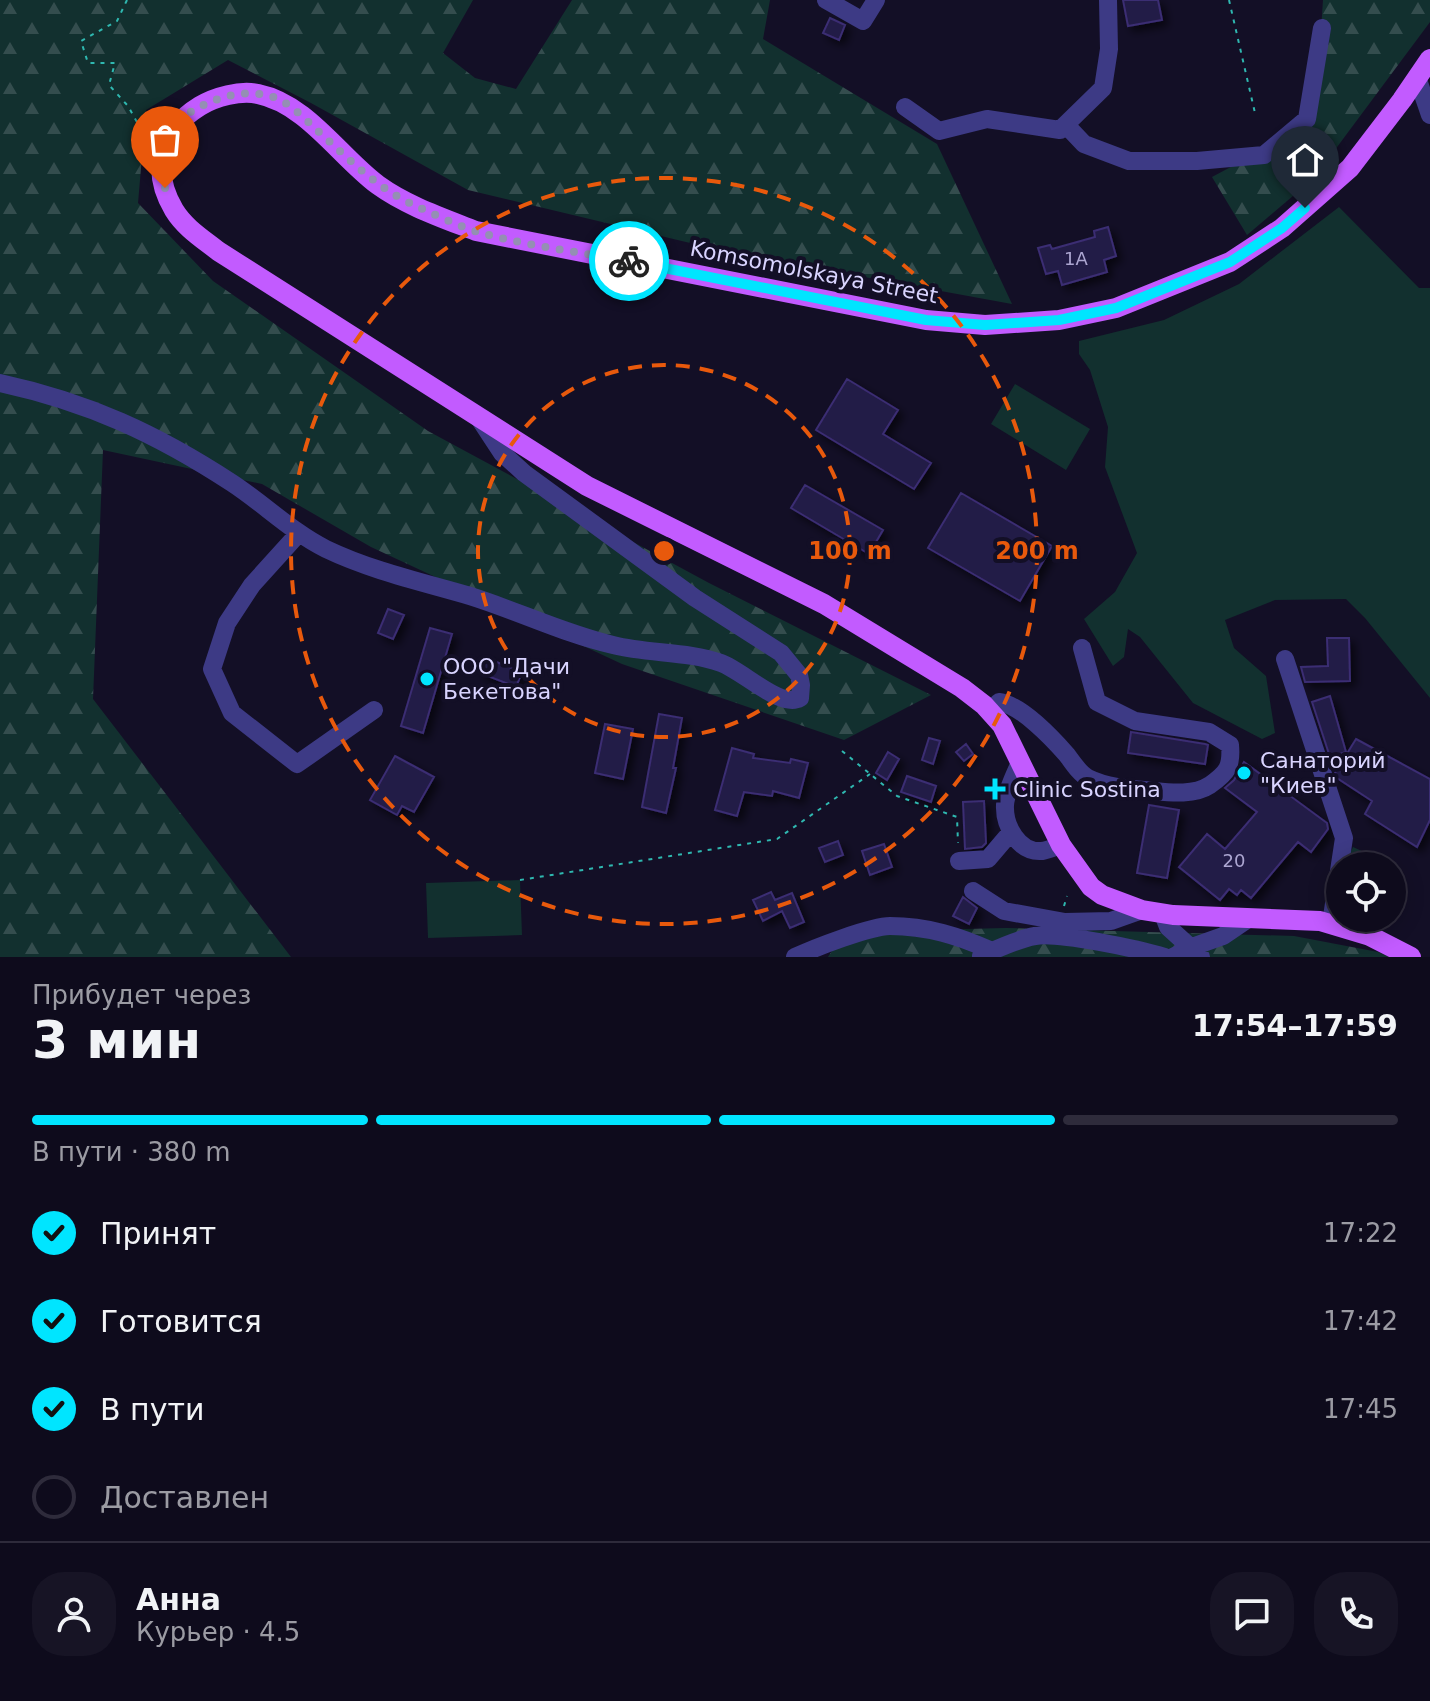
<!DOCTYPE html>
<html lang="ru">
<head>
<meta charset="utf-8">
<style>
  :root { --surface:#0e0b1c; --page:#171425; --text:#f1f3f6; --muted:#9b9ba3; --line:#2e2b3b; --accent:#00e5ff }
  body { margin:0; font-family:"DejaVu Sans",sans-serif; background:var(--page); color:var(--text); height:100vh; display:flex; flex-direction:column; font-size:30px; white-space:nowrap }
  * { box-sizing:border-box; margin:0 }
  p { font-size:26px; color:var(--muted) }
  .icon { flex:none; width:44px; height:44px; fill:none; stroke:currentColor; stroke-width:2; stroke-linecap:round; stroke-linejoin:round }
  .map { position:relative; height:957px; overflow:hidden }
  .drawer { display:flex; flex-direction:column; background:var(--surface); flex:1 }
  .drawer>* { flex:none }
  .controls { position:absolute; left:1326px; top:852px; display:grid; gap:16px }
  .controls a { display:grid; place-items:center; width:80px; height:80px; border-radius:50%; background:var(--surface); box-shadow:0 4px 20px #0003,0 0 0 2px var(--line); font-size:40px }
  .pin { position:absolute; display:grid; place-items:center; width:68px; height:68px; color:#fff; margin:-82px -34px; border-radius:50% 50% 50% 0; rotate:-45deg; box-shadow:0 0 8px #0007 }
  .pin .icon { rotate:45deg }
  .courier { position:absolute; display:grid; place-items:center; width:80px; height:80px; margin:-40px; border:6px solid #00e5ff; border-radius:50%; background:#fff; color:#222; box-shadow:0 2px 10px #0007 }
  .summary em { font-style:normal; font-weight:800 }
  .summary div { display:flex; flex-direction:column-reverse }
  .summary { display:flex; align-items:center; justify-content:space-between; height:136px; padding:0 32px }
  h1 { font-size:52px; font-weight:800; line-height:60px }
  .bar { display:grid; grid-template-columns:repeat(4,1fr); gap:12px 8px; align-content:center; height:96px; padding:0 32px }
  .bar i { height:10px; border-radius:6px; background:var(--line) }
  .bar .selected { background:var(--accent) }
  .bar p { grid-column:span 4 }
  .line { display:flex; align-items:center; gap:20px; padding:0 32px; border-top:2px solid var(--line) }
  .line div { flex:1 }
  .round { display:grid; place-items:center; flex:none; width:84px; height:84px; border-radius:32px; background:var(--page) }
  ol { padding:0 32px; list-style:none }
  li { display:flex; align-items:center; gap:24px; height:88px }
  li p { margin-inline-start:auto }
  li .icon { padding:8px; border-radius:50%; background:var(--accent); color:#111; stroke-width:4 }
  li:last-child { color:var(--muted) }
  li i { width:44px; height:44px; border:4px solid var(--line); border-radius:50% }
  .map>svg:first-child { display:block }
</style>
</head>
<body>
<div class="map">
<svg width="1430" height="957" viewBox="0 0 1430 957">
  <defs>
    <pattern id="forest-firs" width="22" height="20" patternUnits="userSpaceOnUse" patternTransform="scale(2)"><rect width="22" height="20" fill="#12302f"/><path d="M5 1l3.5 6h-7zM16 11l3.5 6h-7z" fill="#344d4e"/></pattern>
    <filter id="shadow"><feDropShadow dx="5" dy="5" stdDeviation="4" flood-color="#0009"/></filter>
  </defs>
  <rect width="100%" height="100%" fill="#130f26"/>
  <!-- green -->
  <path fill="#12302f" d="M1339,207L1419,288H1430V698L1365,618L1346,599L1275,600L1225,620L1234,648L1266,676L1275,733L1262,739L1193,703L1140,637L1128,629L1124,657L1113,666L1084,619L1115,592L1137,553L1105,467L1108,427L1090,370L1079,354V341L1164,320L1239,284Z
    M1015,384L1090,429L1066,470L991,424Z
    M1353,847L1397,867L1392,878V866H1344Z
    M520,880L522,935L428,938L426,883Z"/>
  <!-- forest -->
  <path fill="url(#forest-firs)" d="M0,0H473L443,53L475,78L516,89L572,0H770L763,39L937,144L1012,304L728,252L468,190L311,103L228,60L146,110L138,203L213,281L428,431L709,583L931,695L844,740L622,664L371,547L262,484L103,450L93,699L291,957H0Z
    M1323,0H1430V22L1314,178L1247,235L1212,177L1315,122Z
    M1006,928L1294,936L1378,952L1389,957H828L844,932Z"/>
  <!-- building -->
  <path fill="#241b47" stroke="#3b2d73" stroke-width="2" filter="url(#shadow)" d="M1123,0H1158L1162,20L1128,26Z
    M830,18L845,25L839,40L823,33Z
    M1108,227L1116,256L1104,260L1107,272L1062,285L1058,271L1046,274L1038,248L1050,245L1052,249L1095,237L1094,231Z
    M847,379L898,410L883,434L931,463L914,489L816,430Z
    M805,485L883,530L869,554L791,508Z
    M961,493L1052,546L1020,601L928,548Z
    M388,609L404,615L393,639L378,633Z
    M430,628L452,634L423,733L401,726Z
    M1327,638H1349L1350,681L1305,682L1301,667L1328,666Z
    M486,658L522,672L516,687L480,673Z
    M1330,696L1346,752L1330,757L1312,702Z
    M659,714L682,718L673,768H676L666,813L642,807Z
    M605,724L633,729L623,779L595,773Z
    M1131,732L1205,744L1208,745L1205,764L1128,753Z
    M929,738L940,741L933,764L922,760Z
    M1356,739L1430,779V820L1417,847L1365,814L1372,801L1337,778L1335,773Z
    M966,744L973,754L964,761L956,752Z
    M732,748L754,754L753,758L790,763L791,759L808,763L799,798L773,791L772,796L744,792L737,816L715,810Z
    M888,752L899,759L887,780L876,773Z
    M395,756L434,777L414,812L402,806L397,815L370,800Z
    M1244,762L1327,823L1328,829L1311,852L1298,842L1251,898L1241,890L1237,895L1229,889L1220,900L1179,867L1207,834L1225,849L1257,812L1225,788L1234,780Z
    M907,776L936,786L931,802L901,792Z
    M984,801L986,843L982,847L965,849L963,802Z
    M1149,805L1179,810L1167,878L1137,873Z
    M838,841L843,855L825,862L819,848Z
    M884,844L892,867L870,875L862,851Z
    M771,892L775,900L792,893L804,922L790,928L782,911L763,921L753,900Z
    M963,897L977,908L969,924L953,916Z"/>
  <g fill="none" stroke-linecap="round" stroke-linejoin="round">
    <!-- path -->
    <path stroke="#2fb8b0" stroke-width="2" stroke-dasharray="4 6" stroke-linecap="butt" d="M127,0L117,21L81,41L88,63H115L109,85L128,106L148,142
      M1229,0L1255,113
      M842,751L897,796L957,817L958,843
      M520,880L777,839L870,774
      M1064,906L1067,896"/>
    <!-- minor -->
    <path stroke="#3d3a85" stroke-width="18" d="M826,0L863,21L876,0
      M1417,77L1430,115
      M905,107L939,131L987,119L1060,130L1103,88L1109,49L1108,0
      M1066,125L1084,144L1129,161H1197L1264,155L1307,119L1322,28
      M0,383C88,402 157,434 232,483C264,504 292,532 326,549C372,571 422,582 470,596C518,611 565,634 613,645C649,654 687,651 721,663C743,671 781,709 800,698L801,685L799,675L781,653L695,598L524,473L502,453L479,418
      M299,533L252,585L227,623L212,669L232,713L297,764L374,710
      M1285,659L1344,838L1331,923
      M990,711L999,702C1021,705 1053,739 1067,755C1073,763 1080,774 1088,778C1108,788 1133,789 1155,791C1172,793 1195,795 1210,785C1227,773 1232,767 1230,745L1209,732L1135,721L1097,702L1082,648
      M1020,762C1015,775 1006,791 1005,805C1004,826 1019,853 1042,851C1048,850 1055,847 1061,845
      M959,861L988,859L1011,832
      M973,891L1004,911L1065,922L1111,921L1142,910
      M1163,914L1168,927L1201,957
      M981,956C997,949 1017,939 1035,936C1059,932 1139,949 1165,957
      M795,957C814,948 871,926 890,926C927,926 959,936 992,951
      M1173,957L1192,947L1223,936L1248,919"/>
    <!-- major -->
    <path stroke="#c25bff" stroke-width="20" d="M1411,957L1370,936L1320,921L1173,915L1142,910L1102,895L1091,887L1061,845L1002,725L984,705L962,688L824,604L587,486L218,251C203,239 185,228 174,210C150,170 161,130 200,106C215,97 240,90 258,94C307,104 339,156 378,185C407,206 443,218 476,231L926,320L985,325L1059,320L1116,308L1230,262L1282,228L1350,168L1402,100L1430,59"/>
  </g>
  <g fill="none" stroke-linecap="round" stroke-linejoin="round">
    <!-- done -->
    <path stroke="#948fb3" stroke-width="8" stroke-dasharray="0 14.4" d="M165,188C160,160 162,129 189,113C215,97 246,87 276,98C292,105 307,121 319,132C350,160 378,189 416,206C436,215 458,226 478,232C527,246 579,252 629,261"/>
    <!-- route -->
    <path stroke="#00e5ff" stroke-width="10" d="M629,261L926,320L985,325L1059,320L1116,308L1230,262L1282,228L1305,208"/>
  </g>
  <!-- distance rings -->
  <g fill="none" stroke="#e8590c" stroke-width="4" stroke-dasharray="14 10">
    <circle cx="664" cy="551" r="186"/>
    <circle cx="664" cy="551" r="373"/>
  </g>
  <!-- markers -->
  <g fill="#00e5ff" stroke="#130f26" stroke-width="3">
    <circle cx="427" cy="679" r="8"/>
    <circle cx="1244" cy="773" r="8"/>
    <path d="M991 777h8v8h8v8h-8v8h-8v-8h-8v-8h8z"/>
  </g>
  <g text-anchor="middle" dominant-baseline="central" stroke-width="8" stroke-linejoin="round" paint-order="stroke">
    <!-- number labels -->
    <g font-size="18" fill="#aca6d1">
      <text x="1076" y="258">1А</text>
      <text x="1234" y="860">20</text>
    </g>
    <!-- street labels -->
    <g font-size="22" fill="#d9d4ff" stroke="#130f26">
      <text transform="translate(814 272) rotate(11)">Komsomolskaya Street</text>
    </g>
    <!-- poi labels -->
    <g font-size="22" fill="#d9d4ff" stroke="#130f26" text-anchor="start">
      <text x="443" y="666">ООО "Дачи<tspan x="443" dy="25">Бекетова"</tspan></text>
      <text x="1260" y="760">Санаторий<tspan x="1260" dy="25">"Киев"</tspan></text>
      <text x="1013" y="789">Clinic Sostina</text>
    </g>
  </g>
  <circle cx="664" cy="551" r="12" fill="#e8590c" stroke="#130f26" stroke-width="4"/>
  <g font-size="24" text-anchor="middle" font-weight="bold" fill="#e8590c" stroke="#130f26" stroke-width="8" stroke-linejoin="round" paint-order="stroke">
    <text x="850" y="559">100 m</text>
    <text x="1037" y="559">200 m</text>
  </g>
</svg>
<div class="controls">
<a><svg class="icon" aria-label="locate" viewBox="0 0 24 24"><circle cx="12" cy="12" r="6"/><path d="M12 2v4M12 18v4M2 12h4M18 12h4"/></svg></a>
</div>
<div class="pin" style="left:165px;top:188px;background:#ea580c"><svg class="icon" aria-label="bag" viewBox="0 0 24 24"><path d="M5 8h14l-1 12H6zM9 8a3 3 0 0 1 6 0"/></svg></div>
<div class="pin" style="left:1305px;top:208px;background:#1f2937"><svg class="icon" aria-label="home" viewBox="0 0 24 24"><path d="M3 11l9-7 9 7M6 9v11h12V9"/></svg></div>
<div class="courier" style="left:629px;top:261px"><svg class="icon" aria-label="bike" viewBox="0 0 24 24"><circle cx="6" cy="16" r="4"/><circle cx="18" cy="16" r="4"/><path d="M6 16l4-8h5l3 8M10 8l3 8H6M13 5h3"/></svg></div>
</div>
<section class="drawer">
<div class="summary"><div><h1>3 мин</h1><p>Прибудет через</p></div><em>17:54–17:59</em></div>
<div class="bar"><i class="selected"></i><i class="selected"></i><i class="selected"></i><i></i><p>В пути · 380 m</p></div>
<ol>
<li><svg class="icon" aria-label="check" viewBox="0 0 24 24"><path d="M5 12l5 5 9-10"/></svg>Принят<p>17:22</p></li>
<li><svg class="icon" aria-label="check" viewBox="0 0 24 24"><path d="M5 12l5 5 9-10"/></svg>Готовится<p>17:42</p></li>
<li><svg class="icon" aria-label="check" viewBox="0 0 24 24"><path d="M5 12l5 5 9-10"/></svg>В пути<p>17:45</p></li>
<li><i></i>Доставлен</li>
</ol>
<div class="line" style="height:144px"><a class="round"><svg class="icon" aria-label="person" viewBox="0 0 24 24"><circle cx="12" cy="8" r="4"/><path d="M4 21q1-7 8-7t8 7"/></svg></a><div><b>Анна</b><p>Курьер · 4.5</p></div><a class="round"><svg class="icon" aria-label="chat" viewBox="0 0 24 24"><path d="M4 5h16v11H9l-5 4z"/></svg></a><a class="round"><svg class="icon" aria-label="phone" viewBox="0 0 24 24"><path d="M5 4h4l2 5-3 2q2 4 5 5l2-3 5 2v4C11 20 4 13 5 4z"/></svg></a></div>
</section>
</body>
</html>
